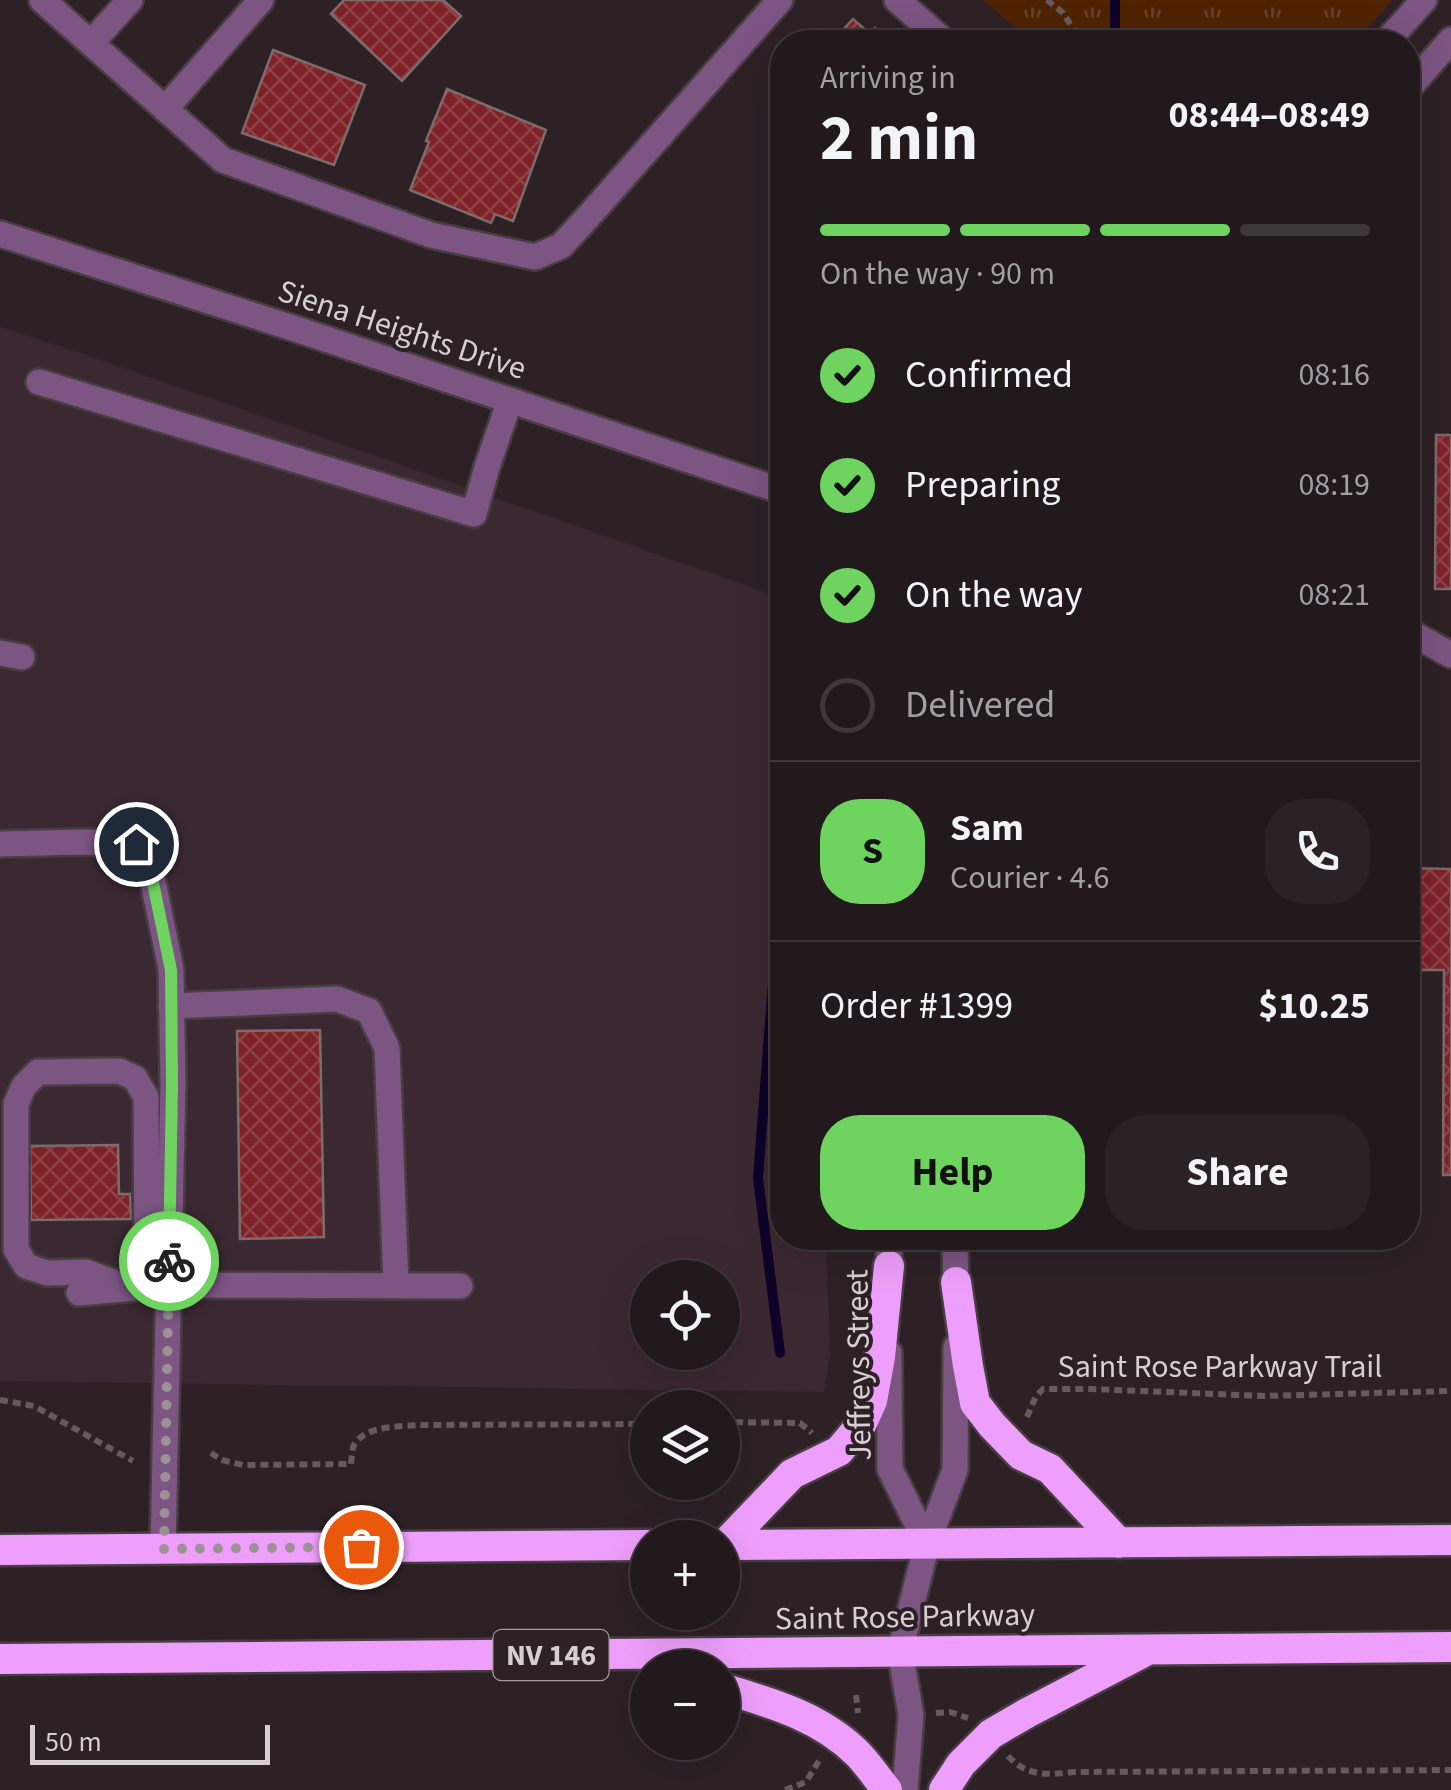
<!DOCTYPE html>
<html lang="en">
<head>
<meta charset="utf-8">
<style>
  :root { --surface:#22191c; --page:#2a2225; --text:#f1f3f6; --muted:#a2a0a3; --line:#3f383b; --accent:#6fd360 }
  body { margin:0; font-family:"Source Sans 3",sans-serif; background:var(--page); color:var(--text); height:100vh; display:flex; flex-direction:column; font-size:38px; white-space:nowrap }
  * { box-sizing:border-box; margin:0 }
  p { font-size:32px; color:var(--muted) }
  .icon { flex:none; width:55px; height:55px; fill:none; stroke:currentColor; stroke-width:2; stroke-linecap:round; stroke-linejoin:round }
  .map { position:relative; flex:1; overflow:hidden }
  .side { position:absolute; left:770px; top:30px; width:650px; height:1220px; display:flex; flex-direction:column; background:var(--surface); border-radius:40px; box-shadow:0 10px 40px #0002,0 0 0 2px var(--line) }
  .side>* { flex:none }
  .tools { position:absolute; left:630px; top:1260px; display:grid; gap:20px }
  .tools a { display:grid; place-items:center; width:110px; height:110px; border-radius:50%; background:var(--surface); box-shadow:0 10px 40px #0002,0 0 0 2px var(--line); font-size:50px }
  .scale { position:absolute; left:30px; bottom:25px; width:240px; box-sizing:border-box; padding-left:10px; border:5px solid #d7cfd2; border-top:0; font-size:28px; line-height:35px; white-space:nowrap; color:#d7cfd2; -webkit-text-stroke:8px #2d2126; paint-order:stroke }
  .pin { position:absolute; display:grid; place-items:center; width:85px; height:85px; color:#fff; margin:-42px; border:5px solid #fff; border-radius:50%; box-shadow:0 2px 10px #0007 }
  .courier { position:absolute; display:grid; place-items:center; width:100px; height:100px; margin:-50px; border:8px solid #6fd360; border-radius:50%; background:#fff; color:#222; box-shadow:0 2px 12px #0007 }
  .summary em { font-style:normal; font-weight:700 }
  .summary div { display:flex; flex-direction:column-reverse }
  .summary { display:flex; align-items:center; justify-content:space-between; height:170px; padding:0 50px }
  h1 { font-size:65px; font-weight:700; line-height:75px }
  .bar { display:grid; grid-template-columns:repeat(4,1fr); gap:15px 10px; align-content:center; height:120px; padding:0 50px }
  .bar i { height:12px; border-radius:8px; background:var(--line) }
  .bar .active { background:var(--accent) }
  .bar p { grid-column:span 4 }
  .line { display:flex; align-items:center; gap:25px; padding:0 50px; border-top:2px solid var(--line) }
  .line div { flex:1 }
  .round { display:grid; place-items:center; flex:none; width:105px; height:105px; border-radius:40px; background:var(--page) }
  ol { padding:0 50px; list-style:none }
  li { display:flex; align-items:center; gap:30px; height:110px }
  li p { margin-inline-start:auto }
  li .icon { padding:10px; border-radius:50%; background:var(--accent); color:#111; stroke-width:4 }
  li:last-child { color:var(--muted) }
  li i { width:55px; height:55px; border:5px solid var(--line); border-radius:50% }
  .action { display:flex; gap:20px; margin-top:auto; padding:20px 50px }
  .action a { flex:1; height:115px; border-radius:40px; background:var(--accent); color:#111; font-size:40px; font-weight:700; line-height:115px; text-align:center }
  .action a+a { background:var(--page); color:var(--text) }
  .map>svg:first-child { display:block }
</style>
</head>
<body>
<div class="map">
<svg width="1451" height="1790" viewBox="0 0 1451 1790">
  <defs>
    <pattern id="park-tufts" width="24" height="20" patternUnits="userSpaceOnUse" patternTransform="scale(2.5)"><rect width="24" height="20" fill="#502403"/><path d="M3 7l-1-3M5 7V3M7 7l1-3M15 17l-1-3M17 17v-4M19 17l1-3" fill="none" stroke="#684327"/></pattern>
    <pattern id="building-cross-hatch" width="8" height="8" patternUnits="userSpaceOnUse" patternTransform="scale(2.5)"><rect width="8" height="8" fill="#7f2228"/><path d="M0 0l8 8M0 8l8-8" fill="none" stroke="#904146"/></pattern>
  </defs>
  <rect width="100%" height="100%" fill="#2d2126"/>
  <!-- built -->
  <path fill="#3b2931" fill-rule="evenodd" d="M0,327L81,353L782,598V1238H826L830,1354L824,1392L0,1381ZM648,1278H722V1352H648Z"/>
  <!-- park -->
  <path fill="url(#park-tufts)" d="M983,0H1392L1355,42H1032Z"/>
  <g fill="none" stroke-linecap="round" stroke-linejoin="round">
    <!-- stream -->
    <path stroke="#0f0229" stroke-width="10" d="M1115,42V0
      M780,1353L758,1178L774,970L782,907"/>
  </g>
  <!-- building -->
  <path fill="url(#building-cross-hatch)" stroke="#7c6c6b" stroke-width="2.5" d="M344,0H443L461,16L402,81L331,14Z
    M853,19L870,34L875,28L891,42H832Z
    M273,50L365,85L334,165L242,133Z
    M447,89L546,130L513,221L495,214L491,223L410,190L429,142L426,141Z
    M1436,435H1451V589H1435Z
    M1408,868L1451,869V1175H1443L1444,970H1408Z
    M320,1030L324,1237L240,1239L237,1031Z
    M118,1145L119,1194H130L131,1219L31,1220L30,1146Z"/>
  <g fill="none" stroke-linecap="round" stroke-linejoin="round">
    <!-- minor casing -->
    <g stroke="#483d42" stroke-width="30">
      <path id="minor" d="M42,0L223,160L431,235L535,257L561,246L587,218L780,0
        M897,0L945,42
        M1386,42L1424,0
        M91,43L130,0
        M1408,89L1451,40
        M165,109L261,0
        M0,234L299,330L782,491
        M39,382L474,514L487,467L510,400
        M1408,631L1451,655
        M0,653L22,657
        M0,844L83,842L136,844L152,877L171,969L173,1083L163,1549
        M171,1006L337,999L369,1011L387,1048L396,1286
        M889,1238V1283
        M955,1238L956,1297
        M129,1288L86,1272L47,1273L26,1266L16,1249V1104L24,1086L38,1072L119,1071L135,1078L146,1097L147,1287
        M79,1293L168,1285L460,1286
        M889,1353L890,1469L927,1544
        M905,1790L911,1715L900,1651L927,1544L955,1470L956,1347"/>
    </g>
    <!-- highway casing -->
    <g stroke="#483d42" stroke-width="35">
      <path id="highway" d="M956,1282L968,1366L975,1403L992,1425L1021,1455L1050,1469L1119,1543
        M722,1545L1451,1540
        M724,1545L792,1474L839,1451L861,1425L872,1401L880,1357L889,1266
        M0,1550L648,1545
        M0,1659L1451,1647
        M722,1688C771,1703 819,1716 857,1753C868,1764 877,1778 887,1790
        M944,1790L961,1764L991,1734L1027,1713L1144,1652"/>
    </g>
    <!-- path -->
    <path stroke="#655a5f" stroke-width="6" stroke-dasharray="8 5" stroke-linecap="butt" d="M1047,0L1063,13L1082,42
      M0,1400L34,1406L133,1461
      M1027,1417L1036,1396L1043,1389H1092L1265,1396L1451,1391
      M722,1422L800,1423L812,1433
      M211,1453L222,1460L243,1465L351,1464C351,1463 353,1448 353,1447C363,1425 399,1427 418,1425L648,1424
      M856,1695L858,1713
      M936,1713L950,1712L968,1718
      M1008,1756C1027,1777 1049,1775 1074,1772L1451,1770
      M785,1790L806,1782L820,1759"/>
    <!-- minor -->
    <use href="#minor" stroke="#7c5583" stroke-width="25"/>
    <!-- highway -->
    <use href="#highway" stroke="#ee9ffb" stroke-width="30"/>
  </g>
  <g fill="none" stroke-linecap="round" stroke-linejoin="round">
    <!-- done -->
    <path stroke="#9c9296" stroke-width="10" stroke-dasharray="0 18" d="M169,1261L164,1549L361,1547"/>
    <!-- route -->
    <path stroke="#6fd360" stroke-width="12" d="M136,844L152,878L171,970L172,1084L169,1261"/>
  </g>
  <g text-anchor="middle" dominant-baseline="central" stroke-width="8" stroke-linejoin="round" paint-order="stroke">
    <!-- shield labels -->
    <rect fill="#2d2126" stroke="#a49b9e" stroke-width="2.5" x="493.5" y="1630" width="115" height="50" rx="8"/>
    <g font-size="30" font-weight="bold" fill="#d7cfd2">
      <text x="551" y="1655">NV 146</text>
    </g>
    <!-- street labels -->
    <g font-size="32" fill="#d7cfd2" stroke="#2d2126">
      <text transform="translate(402 330) rotate(18)">Siena Heights Drive</text>
      <text transform="translate(859 1365) rotate(-91)">Jeffreys Street</text>
      <text x="1220" y="1367">Saint Rose Parkway Trail</text>
      <text transform="translate(905 1617) rotate(-1)">Saint Rose Parkway</text>
    </g>
  </g>
</svg>
<div class="tools">
<a><svg class="icon" aria-label="locate" viewBox="0 0 24 24"><circle cx="12" cy="12" r="6"/><path d="M12 2v4M12 18v4M2 12h4M18 12h4"/></svg></a>
<a><svg class="icon" aria-label="layers" viewBox="0 0 24 24"><path d="M12 4l9 5-9 5-9-5zM3 14l9 5 9-5"/></svg></a>
<a>+</a>
<a>−</a>
</div>
<div class="scale">50 m</div>
<div class="pin" style="left:361px;top:1547px;background:#ea580c"><svg class="icon" aria-label="bag" viewBox="0 0 24 24"><path d="M5 8h14l-1 12H6zM9 8a3 3 0 0 1 6 0"/></svg></div>
<div class="pin" style="left:136px;top:844px;background:#1f2937"><svg class="icon" aria-label="home" viewBox="0 0 24 24"><path d="M3 11l9-7 9 7M6 9v11h12V9"/></svg></div>
<div class="courier" style="left:169px;top:1261px"><svg class="icon" aria-label="bike" viewBox="0 0 24 24"><circle cx="6" cy="16" r="4"/><circle cx="18" cy="16" r="4"/><path d="M6 16l4-8h5l3 8M10 8l3 8H6M13 5h3"/></svg></div>
<section class="side">
<div class="summary"><div><h1>2 min</h1><p>Arriving in</p></div><em>08:44–08:49</em></div>
<div class="bar"><i class="active"></i><i class="active"></i><i class="active"></i><i></i><p>On the way · 90 m</p></div>
<ol>
<li><svg class="icon" aria-label="check" viewBox="0 0 24 24"><path d="M5 12l5 5 9-10"/></svg>Confirmed<p>08:16</p></li>
<li><svg class="icon" aria-label="check" viewBox="0 0 24 24"><path d="M5 12l5 5 9-10"/></svg>Preparing<p>08:19</p></li>
<li><svg class="icon" aria-label="check" viewBox="0 0 24 24"><path d="M5 12l5 5 9-10"/></svg>On the way<p>08:21</p></li>
<li><i></i>Delivered</li>
</ol>
<div class="line" style="height:180px"><b class="round" style="background:var(--accent);color:#111">S</b><div><b>Sam</b><p>Courier · 4.6</p></div><a class="round"><svg class="icon" aria-label="phone" viewBox="0 0 24 24"><path d="M5 4h4l2 5-3 2q2 4 5 5l2-3 5 2v4C11 20 4 13 5 4z"/></svg></a></div>
<div class="line" style="height:130px"><div>Order #1399</div><b>$10.25</b></div>
<div class="action"><a>Help</a><a>Share</a></div>
</section>
</div>
</body>
</html>
